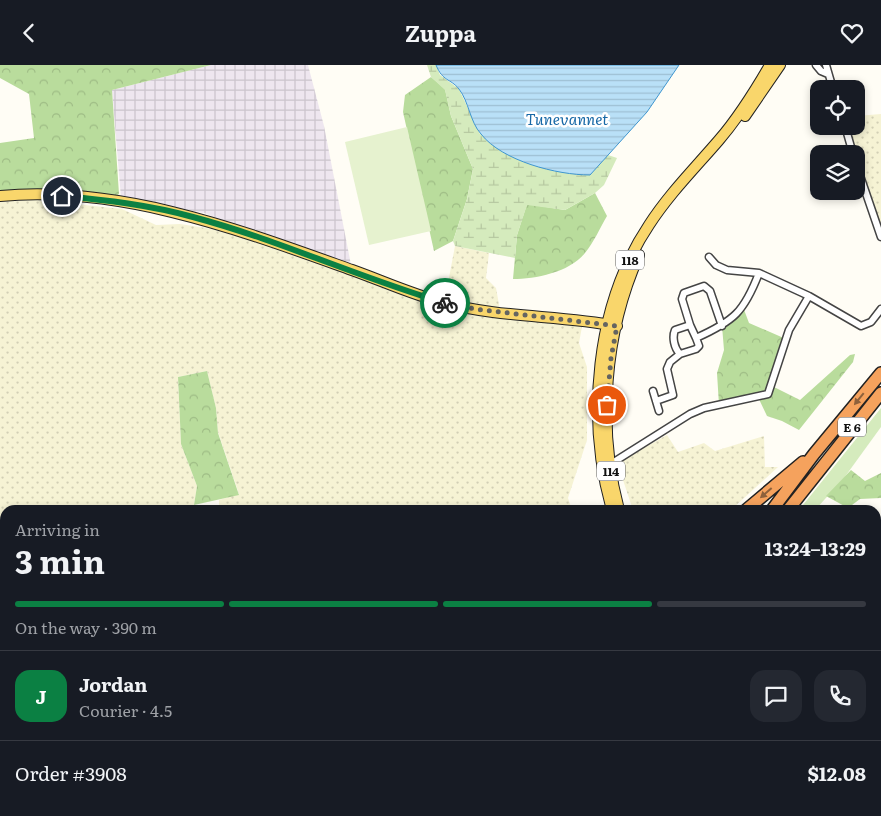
<!DOCTYPE html>
<html lang="en">
<head>
<meta charset="utf-8">
<style>
  :root { --surface:#171b24; --page:#242831; --text:#f1f3f6; --muted:#9ea1a6; --line:#363941; --accent:#0b8043 }
  body { margin:0; font-family:Literata,serif; background:var(--page); color:var(--text); height:100vh; display:flex; flex-direction:column; font-size:19px; white-space:nowrap }
  * { box-sizing:border-box; margin:0 }
  p { font-size:16px; color:var(--muted) }
  .icon { flex:none; width:28px; height:28px; fill:none; stroke:currentColor; stroke-width:2; stroke-linecap:round; stroke-linejoin:round }
  .map { position:relative; flex:1; overflow:hidden }
  .panel { position:absolute; left:0px; top:440px; width:881px; height:311px; display:flex; flex-direction:column; background:var(--surface); border-radius:15px 15px 0 0; box-shadow:0 2px 8px #0003 }
  .panel>* { flex:none }
  .tools { position:absolute; left:810px; top:15px; display:grid; gap:10px }
  .tools a { display:grid; place-items:center; width:55px; height:55px; border-radius:10px; background:var(--surface); box-shadow:0 2px 8px #0003; font-size:25px }
  .pin { position:absolute; display:grid; place-items:center; width:42px; height:42px; color:#fff; margin:-21px; border:2px solid #fff; border-radius:50%; box-shadow:0 1px 5px #0007 }
  .courier { position:absolute; display:grid; place-items:center; width:50px; height:50px; margin:-25px; border:4px solid #0b8043; border-radius:50%; background:#fff; color:#222; box-shadow:0 1px 6px #0007 }
  .overview em { font-style:normal; font-weight:700 }
  .overview div { display:flex; flex-direction:column-reverse }
  .overview { display:flex; align-items:center; justify-content:space-between; height:85px; padding:0 15px }
  h1 { font-size:32px; font-weight:700; line-height:38px }
  .bar { display:grid; grid-template-columns:repeat(4,1fr); gap:8px 5px; align-content:center; height:60px; padding:0 15px }
  .bar i { height:6px; border-radius:4px; background:var(--line) }
  .bar .active { background:var(--accent) }
  .bar p { grid-column:span 4 }
  .line { display:flex; align-items:center; gap:12px; padding:0 15px; border-top:1px solid var(--line) }
  .line div { flex:1 }
  .round { display:grid; place-items:center; flex:none; width:52px; height:52px; border-radius:15px; background:var(--page) }
  header { display:flex; justify-content:space-between; align-items:center; height:65px; padding:0 15px; background:var(--surface); font-size:22px; font-weight:700 }
  .map>svg:first-child { display:block }
</style>
</head>
<body>
<header><svg class="icon" aria-label="back" viewBox="0 0 24 24"><path d="M15 5l-7 7 7 7"/></svg>Zuppa<svg class="icon" aria-label="heart" viewBox="0 0 24 24"><path d="M12 20l-8-8c-3-5 5-10 8-4 3-6 11-1 8 4z"/></svg></header>
<div class="map">
<svg width="881" height="751" viewBox="0 0 881 751">
  <defs>
    <pattern id="industrial-grid" width="8" height="8" patternUnits="userSpaceOnUse" patternTransform="scale(1.25)"><rect width="8" height="8" fill="#eee6ef"/><path d="M0 4h8M4 0v8" fill="none" stroke="#cbc4cc"/></pattern>
    <pattern id="farmland-dots" width="8" height="8" patternUnits="userSpaceOnUse" patternTransform="scale(1.25)"><rect width="8" height="8" fill="#f6f3d4"/><path d="M2 2h.1M6 6h.1" fill="none" stroke="#d2cfb5" stroke-width="1.8" stroke-linecap="round"/></pattern>
    <pattern id="forest-crowns" width="20" height="18" patternUnits="userSpaceOnUse" patternTransform="scale(1.25)"><rect width="20" height="18" fill="#b9dc9c"/><path d="M2 6a3 3 0 1 1 6 0M12 15a3 3 0 1 1 6 0" fill="none" stroke="#9ebc85"/></pattern>
    <pattern id="wetland-marsh" width="20" height="14" patternUnits="userSpaceOnUse" patternTransform="scale(1.25)"><rect width="20" height="14" fill="#d5ebbd"/><path d="M1 5h8M5 5V1M11 12h8M15 12V8" fill="none" stroke="#b6c8a1"/></pattern>
    <pattern id="park-tufts" width="24" height="20" patternUnits="userSpaceOnUse" patternTransform="scale(1.25)"><rect width="24" height="20" fill="#d5ebbd"/><path d="M3 7l-1-3M5 7V3M7 7l1-3M15 17l-1-3M17 17v-4M19 17l1-3" fill="none" stroke="#b6c8a1"/></pattern>
    <pattern id="water-rules" width="6" height="5" patternUnits="userSpaceOnUse" patternTransform="scale(1.25)"><rect width="6" height="5" fill="#b9e0f7"/><path d="M0 2.5h6" fill="none" stroke="#9ebfd3"/></pattern>
  </defs>
  <rect width="100%" height="100%" fill="#fffdf5"/>
  <!-- industrial -->
  <path fill="url(#industrial-grid)" d="M211,0H308L324,61L352,205L204,148L121,133L112,25Z"/>
  <!-- farmland -->
  <path fill="url(#farmland-dots)" d="M881,49V172L856,98V89H853L845,61H856V51Z
    M0,131L122,144L156,160L180,159L212,164L352,205L431,234L583,256L579,278L587,302V375L568,433L572,445H219V435L239,429L218,367L216,343L207,306L178,312L181,379L197,421L194,440L190,445H5V636L0,638Z
    M455,181L489,188L486,213L496,223L500,245L452,235L454,220L448,218Z
    M667,370L678,387L704,378L715,386L764,371L765,402H778L731,445H633L618,400L621,396Z
    M238,746H364V751H237Z
    M412,746H561L558,751H411Z"/>
  <!-- grass -->
  <path fill="#d5ebbd" d="M881,343V362L844,413L815,445H799Z"/>
  <!-- forest -->
  <path fill="url(#forest-crowns)" d="M0,0H211L112,25L119,129L116,131L46,125L0,131V78L34,73L29,29L0,13Z
    M431,12L445,24L451,51L473,104L467,134L453,176L434,186L403,47L405,30Z
    M595,128L607,151C600,163 594,177 585,188C570,207 536,214 513,214L517,170L527,139L565,145Z
    M743,242L749,258L786,274L772,321L800,335L850,290L855,289L853,297L799,365L782,356L767,351L758,332L719,340L717,308L724,285L722,261Z
    M207,306L216,343L218,368L239,430L194,440L197,421L181,379L178,312Z
    M851,405L865,416L881,408V433L860,434L848,443L826,431Z"/>
  <!-- wetland -->
  <path fill="url(#wetland-marsh)" d="M427,0H436L440,10L459,24L480,69L589,110L608,90L617,93L604,120L595,128L565,145L527,140L517,170L515,193L455,181L453,176L467,134L473,104L451,51L445,25L431,12Z"/>
  <!-- park -->
  <path fill="url(#park-tufts)" d="M5,635V746H206L200,751H0V636Z"/>
  <!-- pitch -->
  <path fill="#e6f2cf" d="M407,62L431,166L369,180L345,77Z"/>
  <!-- water -->
  <path fill="url(#water-rules)" stroke="#3f96cf" d="M436,0H679L647,47L590,110C557,110 502,96 481,69C470,57 469,37 459,24C450,13 443,17 436,0Z"/>
  <g fill="none" stroke-linecap="round" stroke-linejoin="round">
    <!-- stream -->
    <path stroke="#3f96cf" stroke-width="2" d="M0,736L5,735
      M389,746L390,751"/>
    <!-- street casing -->
    <g stroke="#444" stroke-width="9">
      <path id="street" d="M816,0L821,6L828,9
        M826,0L833,24
        M845,61L853,89
        M856,99L881,172
        M709,192L716,200L727,205L759,208L809,231L861,261L871,257L881,244
        M690,260L682,234L684,228L704,221L710,226L722,261
        M696,273L699,281L696,284L680,289C674,283 672,272 675,265L690,260L696,273C734,256 744,247 759,208
        M653,326L659,346
        M656,336L673,330L667,304L670,297L680,289
        M609,400L690,349L704,343L768,329L789,265L809,231
        M876,695L881,689
        M876,708L881,699"/>
    </g>
    <!-- primary casing -->
    <g stroke="#222" stroke-width="12">
      <path id="primary" d="M745,51L780,0
        M0,131C122,120 240,165 352,205C383,216 413,230 445,238C501,253 560,250 617,261
        M612,445C586,354 595,241 649,160C669,129 695,103 719,75C738,53 755,26 770,0
        M619,445C597,363 604,268 639,190
        M876,724L881,728
        M876,735L881,738
        M843,751L847,746"/>
    </g>
    <!-- highway casing -->
    <g stroke="#222" stroke-width="14">
      <path id="highway" d="M746,445L803,397
        M772,445L814,389L881,308
        M788,445L881,328
        M579,751L582,746
        M594,751L596,746
        M613,751L617,746"/>
    </g>
    <!-- street -->
    <use href="#street" stroke="#fff" stroke-width="6"/>
    <!-- primary -->
    <use href="#primary" stroke="#f9d66b" stroke-width="10"/>
    <!-- highway -->
    <use href="#highway" stroke="#f5a25d" stroke-width="11"/>
  </g>
  <!-- one-way arrows -->
  <defs><path id="oneway-solid" d="M-6-.8H1V-3.2L6.5 0L1 3.2V.8H-6Z" transform="scale(1.25)"/></defs>
  <g fill="#8e613b">
    <use href="#oneway-solid" transform="translate(859 334) rotate(129)"/>
    <use href="#oneway-solid" transform="translate(766 428) rotate(139)"/>
  </g>
  <g fill="none" stroke-linecap="round" stroke-linejoin="round">
    <!-- done -->
    <path stroke="#646461" stroke-width="5" stroke-dasharray="0 9" d="M445,238L475,244L617,261L611,293L607,340"/>
    <!-- route -->
    <path stroke="#0b8043" stroke-width="6" d="M62,131C106,135 150,140 193,152C279,175 360,213 445,238"/>
  </g>
  <g text-anchor="middle" dominant-baseline="central" stroke-width="5" stroke-linejoin="round" paint-order="stroke">
    <!-- shield labels -->
    <g fill="#fff" stroke="#585858" stroke-width="1">
      <rect x="616" y="185.5" width="28" height="19" rx="4"/>
      <rect x="838" y="352.5" width="28" height="19" rx="4"/>
      <rect x="597" y="396.5" width="28" height="19" rx="4"/>
    </g>
    <g font-size="12" font-weight="bold" fill="#111">
      <text x="630" y="195">118</text>
      <text x="852" y="362">E 6</text>
      <text x="611" y="406">114</text>
    </g>
    <!-- water labels -->
    <g font-size="15" font-style="italic" fill="#1768a6" stroke="#fff">
      <text x="567" y="53">Tunevannet</text>
    </g>
  </g>
</svg>
<div class="tools">
<a><svg class="icon" aria-label="locate" viewBox="0 0 24 24"><circle cx="12" cy="12" r="6"/><path d="M12 2v4M12 18v4M2 12h4M18 12h4"/></svg></a>
<a><svg class="icon" aria-label="layers" viewBox="0 0 24 24"><path d="M12 4l9 5-9 5-9-5zM3 14l9 5 9-5"/></svg></a>
</div>
<div class="pin" style="left:607px;top:340px;background:#ea580c"><svg class="icon" aria-label="bag" viewBox="0 0 24 24"><path d="M5 8h14l-1 12H6zM9 8a3 3 0 0 1 6 0"/></svg></div>
<div class="pin" style="left:62px;top:131px;background:#1f2937"><svg class="icon" aria-label="home" viewBox="0 0 24 24"><path d="M3 11l9-7 9 7M6 9v11h12V9"/></svg></div>
<div class="courier" style="left:445px;top:238px"><svg class="icon" aria-label="bike" viewBox="0 0 24 24"><circle cx="6" cy="16" r="4"/><circle cx="18" cy="16" r="4"/><path d="M6 16l4-8h5l3 8M10 8l3 8H6M13 5h3"/></svg></div>
<section class="panel">
<div class="overview"><div><h1>3 min</h1><p>Arriving in</p></div><em>13:24–13:29</em></div>
<div class="bar"><i class="active"></i><i class="active"></i><i class="active"></i><i></i><p>On the way · 390 m</p></div>
<div class="line" style="height:90px"><b class="round" style="background:var(--accent);color:#fff">J</b><div><b>Jordan</b><p>Courier · 4.5</p></div><a class="round"><svg class="icon" aria-label="chat" viewBox="0 0 24 24"><path d="M4 5h16v11H9l-5 4z"/></svg></a><a class="round"><svg class="icon" aria-label="phone" viewBox="0 0 24 24"><path d="M5 4h4l2 5-3 2q2 4 5 5l2-3 5 2v4C11 20 4 13 5 4z"/></svg></a></div>
<div class="line" style="height:65px"><div>Order #3908</div><b>$12.08</b></div>
</section>
</div>
</body>
</html>
